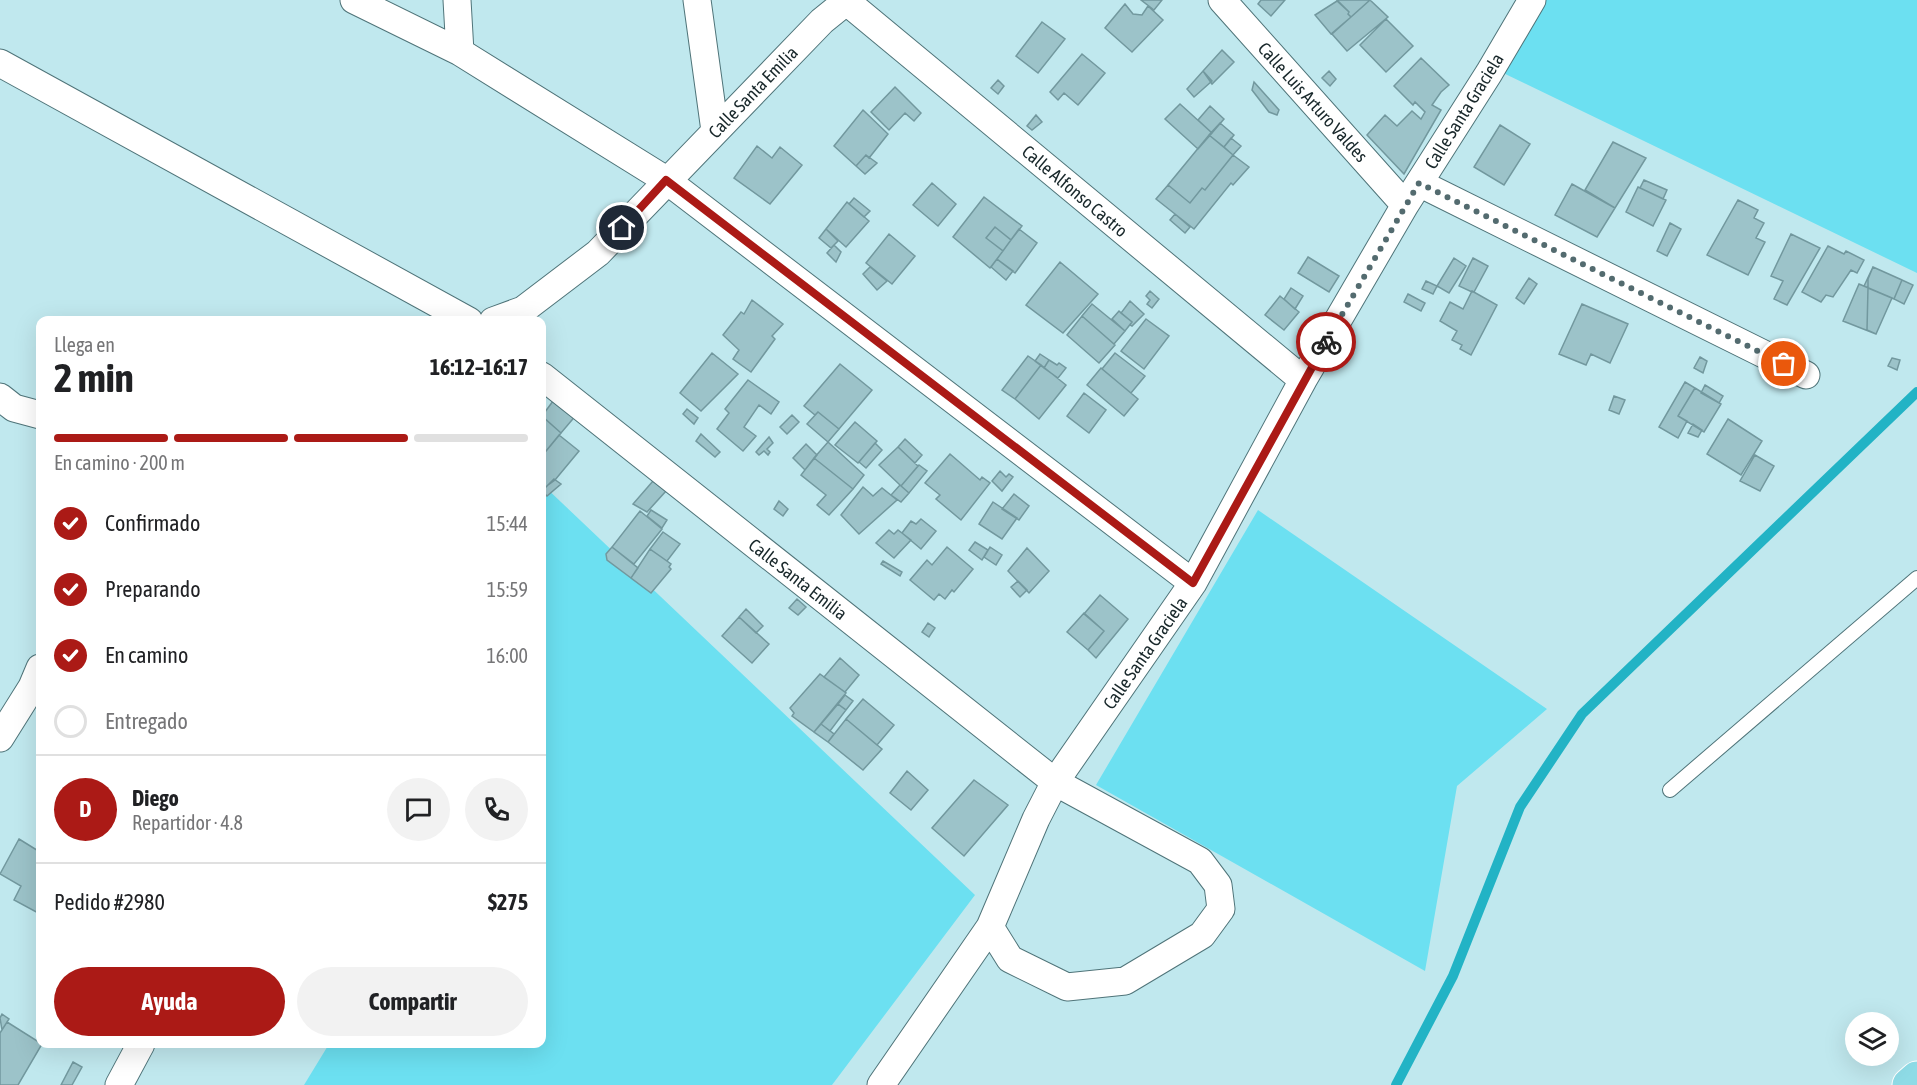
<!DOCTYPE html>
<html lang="es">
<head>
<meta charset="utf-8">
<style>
  :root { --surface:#fff; --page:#f2f2f2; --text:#202124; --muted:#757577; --line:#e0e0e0; --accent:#ab1a16 }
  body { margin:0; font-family:"Asap Condensed",sans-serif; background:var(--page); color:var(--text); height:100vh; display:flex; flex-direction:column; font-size:22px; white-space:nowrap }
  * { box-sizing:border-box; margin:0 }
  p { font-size:20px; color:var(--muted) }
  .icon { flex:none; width:33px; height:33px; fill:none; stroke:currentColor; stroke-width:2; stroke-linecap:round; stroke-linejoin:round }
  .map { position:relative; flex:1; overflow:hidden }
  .details { position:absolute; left:36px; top:316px; width:510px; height:732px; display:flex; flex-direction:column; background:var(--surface); border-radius:12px; box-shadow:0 6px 24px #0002 }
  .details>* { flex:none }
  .controls { position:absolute; left:1845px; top:1012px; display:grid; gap:12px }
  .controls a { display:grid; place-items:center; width:54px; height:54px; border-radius:50%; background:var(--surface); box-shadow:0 6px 24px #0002; font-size:30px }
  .pin { position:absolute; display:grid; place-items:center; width:51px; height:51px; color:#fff; margin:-26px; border:3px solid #fff; border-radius:50%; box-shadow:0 2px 6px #0007 }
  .courier { position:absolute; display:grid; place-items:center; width:60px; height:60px; margin:-30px; border:4px solid #ab1a16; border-radius:50%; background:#fff; color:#222; box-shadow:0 2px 8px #0007 }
  .head em { font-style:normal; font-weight:700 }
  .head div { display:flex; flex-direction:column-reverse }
  .head { display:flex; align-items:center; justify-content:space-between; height:102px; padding:0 18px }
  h1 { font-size:39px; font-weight:700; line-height:45px }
  .bar { display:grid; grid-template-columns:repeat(4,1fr); gap:9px 6px; align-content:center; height:72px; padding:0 18px }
  .bar i { height:8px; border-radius:4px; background:var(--line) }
  .bar .selected { background:var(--accent) }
  .bar p { grid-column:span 4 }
  .line { display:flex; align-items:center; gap:15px; padding:0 18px; border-top:2px solid var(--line) }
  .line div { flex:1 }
  .round { display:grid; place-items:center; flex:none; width:63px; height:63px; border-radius:32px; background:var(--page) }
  ol { padding:0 18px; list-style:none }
  li { display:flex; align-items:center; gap:18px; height:66px }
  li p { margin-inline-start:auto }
  li .icon { padding:6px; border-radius:50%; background:var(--accent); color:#fff; stroke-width:4 }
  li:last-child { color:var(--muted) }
  li i { width:33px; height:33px; border:3px solid var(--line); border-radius:50% }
  .button { display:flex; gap:12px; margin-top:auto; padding:12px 18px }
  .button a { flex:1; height:69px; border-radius:36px; background:var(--accent); color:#fff; font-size:24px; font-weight:700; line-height:69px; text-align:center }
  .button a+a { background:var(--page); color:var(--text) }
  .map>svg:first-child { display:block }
</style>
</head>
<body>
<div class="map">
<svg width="1917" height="1085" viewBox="0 0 1917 1085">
  <rect width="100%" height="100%" fill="#c0e8ee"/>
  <!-- green -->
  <path fill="#6ce0f1" d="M1537,0H1917V273L1499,71Z
    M542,484L975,895L832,1085H304L329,1044H542Z
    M1258,510L1547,709L1457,786L1425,971L1096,785Z"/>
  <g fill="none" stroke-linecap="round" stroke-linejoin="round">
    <!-- stream -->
    <path stroke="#22b3c5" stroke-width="10" d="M1396,1085L1453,976L1520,807L1582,714L1917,392"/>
  </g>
  <!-- building -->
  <path fill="#9cc3c9" stroke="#72989e" stroke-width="1.5" d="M1141,0H1162L1154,10Z
    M1261,0H1285L1271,16L1258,4Z
    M1370,0L1388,17L1347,51L1332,34Z
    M1370,0L1351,17L1348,14L1349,12L1337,0Z
    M1337,1L1349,12L1348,14L1351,17L1331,34L1315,15Z
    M1125,4L1133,14L1142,15L1148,6L1163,20L1132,52L1105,28Z
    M1386,19L1413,46L1386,72L1360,45Z
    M1042,22L1065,39L1038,73L1016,56Z
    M1222,50L1234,62L1212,84L1203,71Z
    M1082,54L1105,73L1078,105L1064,93L1058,100L1050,92Z
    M1421,58L1449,85L1441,92L1432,105L1441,110L1404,174L1367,135L1385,115L1397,126L1412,111L1421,119L1425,112L1415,102L1413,105L1394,86Z
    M1203,71L1212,81L1194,97L1187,89Z
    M1329,71L1336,79L1330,86L1322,78Z
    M998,80L1004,86L998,94L991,88Z
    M1254,82L1279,110L1277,115L1269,112L1252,90Z
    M895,87L921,113L914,121L905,113L889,130L871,112Z
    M1180,104L1212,133L1198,149L1165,119Z
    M1210,106L1224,119L1212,133L1198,120Z
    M863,110L888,134L869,158L866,155L856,166L834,146Z
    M1036,115L1042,122L1032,130L1027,126Z
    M1220,123L1234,135L1224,147L1209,135Z
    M1500,125L1530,144L1504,185L1474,167Z
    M1209,135L1233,155L1205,190L1202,188L1190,203L1168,185Z
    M1231,138L1241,146L1233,155L1224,147Z
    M1613,142L1646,158L1615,208L1585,190Z
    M757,146L772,158L780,147L802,165L770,204L734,178Z
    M866,155L877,163L865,174L856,166Z
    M1233,155L1249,167L1233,185L1231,183L1194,229L1156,199L1168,185L1190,203L1202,188L1205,190Z
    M1644,180L1667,190L1663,199L1640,188Z
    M932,183L956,204L938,226L913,205Z
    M1572,184L1615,208L1597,237L1555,215Z
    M1638,187L1666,200L1653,226L1626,212Z
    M984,197L1022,226L1011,240L995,227L986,238L1003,251L990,268L953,237Z
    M854,198L870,211L864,217L849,204Z
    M1738,200L1758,210L1754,218L1764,223L1756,238L1765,242L1748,275L1707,255Z
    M847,202L869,221L846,247L826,229Z
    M1175,214L1190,227L1185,233L1170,220Z
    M1670,223L1681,229L1667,256L1657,251Z
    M995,227L1011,240L1003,251L986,238Z
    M826,229L838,241L831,248L819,238Z
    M1019,229L1037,243L1015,273L997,259Z
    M889,234L915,256L892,284L866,263Z
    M1791,234L1820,248L1787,305L1774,299L1783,281L1771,276Z
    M834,245L841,252L836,262L827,253Z
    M1828,246L1844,254L1846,251L1864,260L1857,273L1851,270L1833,297L1826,295L1821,302L1802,292Z
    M1308,257L1339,276L1329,292L1298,273Z
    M1454,258L1466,266L1449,293L1437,286Z
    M1473,258L1488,266L1474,292H1472L1459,286Z
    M997,259L1013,271L1006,280L991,267Z
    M1060,262L1098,294L1063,333L1026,305Z
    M870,267L887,281L877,290L863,274Z
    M1873,267L1902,280L1894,299L1868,288V279Z
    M1873,267L1902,280L1894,299L1864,286Z
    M1529,278L1537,284L1524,304L1516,298Z
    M1902,280L1913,285L1904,304L1894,299Z
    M1426,281L1437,286L1433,294L1422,289Z
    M1859,284L1892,298L1876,334L1843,321Z
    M1291,288L1303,296L1295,309L1284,299Z
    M1868,288L1892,298L1876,334L1867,330Z
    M1150,291L1159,299L1152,308L1147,304L1150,300L1146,296Z
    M1472,291L1497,305L1471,355L1460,349L1462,345L1452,340L1457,331L1440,321L1450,302L1463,309Z
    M1408,294L1425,303L1421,311L1404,302Z
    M1280,296L1299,312L1284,330L1265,315Z
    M752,300L783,324L772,336L775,339L751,372L733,359L739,350L723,335L741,312L744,314Z
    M1130,301L1144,314L1132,326L1130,325L1132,322L1121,313Z
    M1092,304L1125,331L1114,344L1082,316Z
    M1582,304L1628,324L1610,363L1591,354L1586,365L1559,354Z
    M1119,311L1132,322L1125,331L1112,319Z
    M1082,316L1115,345L1099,363L1067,335Z
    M1146,319L1169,336L1144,369L1121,351Z
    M712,353L738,374L701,411L680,393Z
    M1115,353L1145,376L1131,393L1102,369Z
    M1040,354L1049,360L1044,368L1035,361Z
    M1028,356L1041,365L1015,399L1002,390Z
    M1700,357L1707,361L1703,373L1694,368Z
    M1892,358L1900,360L1897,370L1888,366Z
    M1049,360L1057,365L1059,363L1066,368L1058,378L1044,368Z
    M840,364L872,390L839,429L818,412L815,415L804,406Z
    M1041,365L1066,385L1039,419L1015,399Z
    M1101,368L1138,399L1124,416L1087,385Z
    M748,380L779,402L771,414L759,405L744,427L756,436L743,451L717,429L729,413L725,409Z
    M1685,382L1695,388L1678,416L1687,421L1678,438L1659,427Z
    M1705,385L1723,396L1719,403L1701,393Z
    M1695,388L1721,404L1704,432L1678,416Z
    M1084,393L1106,410L1089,433L1067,416Z
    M1614,396L1625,400L1619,414L1609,410Z
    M556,397L577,414L561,433L542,416Z
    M687,409L698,418L694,424L683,414Z
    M542,410L544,413L542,416L561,433L542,456Z
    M818,412L839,429L828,442L807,424Z
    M792,415L799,422L787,434L780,427Z
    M1728,419L1762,441L1741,475L1707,454Z
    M855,422L877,441L858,463L835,445Z
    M1693,424L1702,430L1698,437L1688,433Z
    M701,434L720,452L715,457L696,441Z
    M559,435L579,451L555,480L544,488L542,487V456Z
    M769,437L773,443L767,449L770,452L768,455L764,451L759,455L756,452Z
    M905,439L922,455L915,463L898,447Z
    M828,442L864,475L853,489L814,458Z
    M875,443L882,450L866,468L859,462Z
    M806,444L817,455L805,470L793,458Z
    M898,447L918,466L901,486L879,465Z
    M950,454L980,480L982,477L990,483L961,520L936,499L940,495L925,483Z
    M1755,455L1774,466L1760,491L1740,481Z
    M814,458L853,489L829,515L817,505L826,495L801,475Z
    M919,465L927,471L909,493L901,486Z
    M1000,471L1006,477L1009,474L1013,477L1002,491L992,481Z
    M554,479L561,484L547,496L542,491Z
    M653,481L666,491L647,512L633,504Z
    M900,485L909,493L901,502L891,495Z
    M863,487L873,496L882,488L897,500L859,534L841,515Z
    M1014,494L1029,506L1019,520L1002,509Z
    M779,501L788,509L783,516L774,509Z
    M993,502L1017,518L1002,539L979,524Z
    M651,510L667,520L662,528L647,516Z
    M640,511L662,529L634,564L612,547Z
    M921,519L936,531L921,549L902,533L911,521L916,524Z
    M889,530L894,534L898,530L911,540L894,558L876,543Z
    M663,532L680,544L667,561L650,549Z
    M975,542L988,550L982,560L969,550Z
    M612,547L638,568L631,578L607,560L606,554Z
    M947,547L973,569L954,592L952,590L945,599L939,594L934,600L910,580L927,560L932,565Z
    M990,547L1002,555L996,565L984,557Z
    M1027,548L1049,571L1029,593L1008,571Z
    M650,549L671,564L669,567L671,569L651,593L631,578Z
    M883,561L902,572L900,576L881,564Z
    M1018,581L1027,590L1020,597L1011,587Z
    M1100,595L1128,619L1096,658L1088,650L1104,631L1084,614Z
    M797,599L806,607L798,615L789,608Z
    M746,609L763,626L756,633L739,617Z
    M1084,613L1104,631L1088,650L1067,632Z
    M739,617L769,644L752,663L722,636Z
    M928,623L935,628L929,637L922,632Z
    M840,658L859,675L845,692L824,677Z
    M820,674L846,693L814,732L792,716L794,713L790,708Z
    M845,695L853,701L846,710L838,704Z
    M863,699L894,725L877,745L846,719Z
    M838,704L846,710L830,731L821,724Z
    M846,719L882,749L863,770L828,742Z
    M821,724L834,734L828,742L814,732Z
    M907,771L928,790L911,810L890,793Z
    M974,780L1008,805L964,856L932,828Z
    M19,839L40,852V914L14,900L21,886L0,874Z
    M2,1014L9,1019L2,1030L0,1018Z
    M7,1022L42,1044L18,1085H0V1033Z
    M73,1062L82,1067L72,1085H61Z"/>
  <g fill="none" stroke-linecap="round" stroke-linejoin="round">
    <!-- lane casing -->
    <g stroke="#4f7479" stroke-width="16">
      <path id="lane" d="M1670,790L1917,578"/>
    </g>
    <!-- street casing -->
    <g stroke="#4f7479" stroke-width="29">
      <path id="street" d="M354,0L460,52L666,180L1193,583
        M457,0L460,52
        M697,0L715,131
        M1222,0L1405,205
        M846,1L1303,380
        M0,63L469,321
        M1419,183L1806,375
        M493,321L523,310L598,253L822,21L848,0
        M542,376L1055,782L1200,861L1218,885L1221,909L1202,935L1125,981L1067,987L1010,959L990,927
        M0,397L14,408L40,415
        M0,738L32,687L40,668
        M119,1085L141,1044
        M881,1085L990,927L1036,819L1055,782L1193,583L1303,380L1405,205L1489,73L1532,0"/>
    </g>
    <!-- primary casing -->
    <g stroke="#fff" stroke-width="35">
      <path id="primary" d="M1909,1085L1917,1078"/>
    </g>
    <!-- lane -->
    <use href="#lane" stroke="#fff" stroke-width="14"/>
    <!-- street -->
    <use href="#street" stroke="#fff" stroke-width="27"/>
    <!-- primary -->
    <use href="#primary" stroke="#8edbe6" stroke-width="33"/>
  </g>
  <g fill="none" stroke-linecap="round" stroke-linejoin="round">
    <!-- done -->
    <path stroke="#536b6f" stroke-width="6" stroke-dasharray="0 10.8" d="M1326,342L1419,183L1784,364"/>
    <!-- route -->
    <path stroke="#ab1a16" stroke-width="8" d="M622,228L666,180L1193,583L1326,342"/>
  </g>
  <g text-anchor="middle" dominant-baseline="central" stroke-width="4.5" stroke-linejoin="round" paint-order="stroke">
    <!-- street labels -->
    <g font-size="18" fill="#18272a" stroke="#fff">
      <text transform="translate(753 92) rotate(-46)">Calle Santa Emilia</text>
      <text transform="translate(1313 102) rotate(48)">Calle Luis Arturo Valdes</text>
      <text transform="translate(1464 111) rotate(-58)">Calle Santa Graciela</text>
      <text transform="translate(1075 191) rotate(40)">Calle Alfonso Castro</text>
      <text transform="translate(798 579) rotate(38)">Calle Santa Emilia</text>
      <text transform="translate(1145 653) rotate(-55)">Calle Santa Graciela</text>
    </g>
  </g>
</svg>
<div class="controls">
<a><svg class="icon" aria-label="layers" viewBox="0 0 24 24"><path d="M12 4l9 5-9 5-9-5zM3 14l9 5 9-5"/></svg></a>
</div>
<div class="pin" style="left:1784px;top:364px;background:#ea580c"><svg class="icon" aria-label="bag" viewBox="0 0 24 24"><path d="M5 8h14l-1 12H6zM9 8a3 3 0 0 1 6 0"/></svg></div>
<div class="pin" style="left:622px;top:228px;background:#1f2937"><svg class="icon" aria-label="home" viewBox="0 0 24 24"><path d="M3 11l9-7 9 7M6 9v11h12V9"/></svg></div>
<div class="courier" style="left:1326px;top:342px"><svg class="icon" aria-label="bike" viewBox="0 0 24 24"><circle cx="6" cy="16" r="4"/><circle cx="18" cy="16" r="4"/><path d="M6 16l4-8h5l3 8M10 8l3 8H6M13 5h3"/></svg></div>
<section class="details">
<div class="head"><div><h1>2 min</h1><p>Llega en</p></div><em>16:12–16:17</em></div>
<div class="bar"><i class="selected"></i><i class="selected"></i><i class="selected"></i><i></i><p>En camino · 200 m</p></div>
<ol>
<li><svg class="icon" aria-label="check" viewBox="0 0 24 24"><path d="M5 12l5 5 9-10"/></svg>Confirmado<p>15:44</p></li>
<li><svg class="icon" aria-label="check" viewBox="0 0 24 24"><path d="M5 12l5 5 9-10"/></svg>Preparando<p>15:59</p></li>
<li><svg class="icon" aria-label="check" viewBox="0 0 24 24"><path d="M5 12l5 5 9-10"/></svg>En camino<p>16:00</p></li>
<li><i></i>Entregado</li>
</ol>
<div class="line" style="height:108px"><b class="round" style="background:var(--accent);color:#fff">D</b><div><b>Diego</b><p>Repartidor · 4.8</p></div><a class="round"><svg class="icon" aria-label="chat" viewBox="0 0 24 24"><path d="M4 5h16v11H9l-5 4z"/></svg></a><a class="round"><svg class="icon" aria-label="phone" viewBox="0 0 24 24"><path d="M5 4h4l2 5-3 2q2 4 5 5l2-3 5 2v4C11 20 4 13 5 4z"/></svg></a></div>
<div class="line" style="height:78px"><div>Pedido #2980</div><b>$275</b></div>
<div class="button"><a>Ayuda</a><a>Compartir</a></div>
</section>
</div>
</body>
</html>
